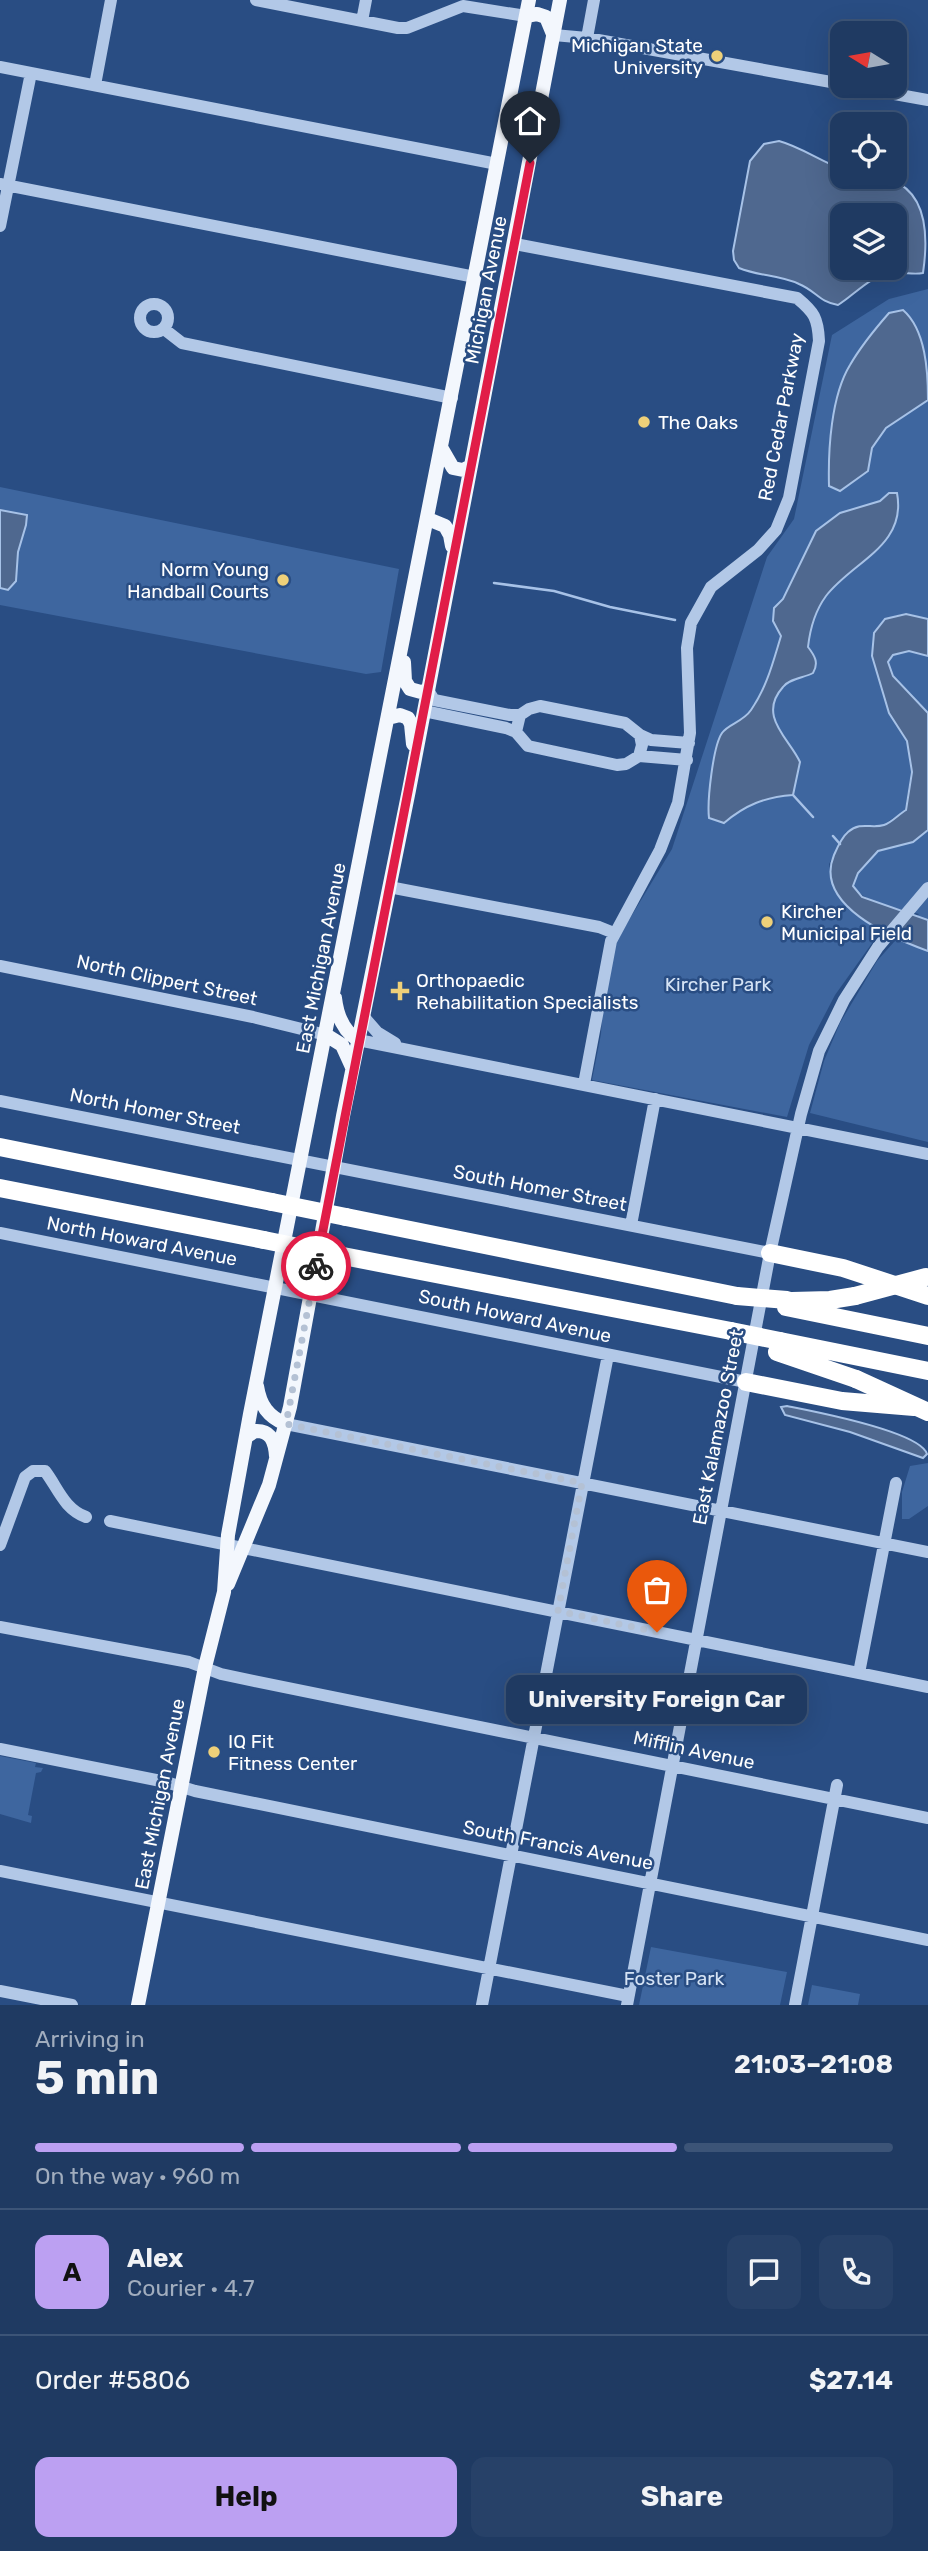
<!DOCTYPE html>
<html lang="en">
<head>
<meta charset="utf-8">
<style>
  :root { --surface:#1f3a62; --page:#274168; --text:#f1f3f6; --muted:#a1adbe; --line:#3c5477; --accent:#bca0f2 }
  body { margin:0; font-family:Rubik,sans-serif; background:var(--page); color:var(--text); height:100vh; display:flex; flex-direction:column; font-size:26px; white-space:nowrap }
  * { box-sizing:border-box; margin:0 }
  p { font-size:23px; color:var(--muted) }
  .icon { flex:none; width:38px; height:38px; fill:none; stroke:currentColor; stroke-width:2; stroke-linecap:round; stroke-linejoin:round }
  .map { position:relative; height:2005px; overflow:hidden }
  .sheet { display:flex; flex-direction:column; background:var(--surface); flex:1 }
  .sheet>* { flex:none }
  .needle { width:46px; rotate:281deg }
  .tools { position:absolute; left:830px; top:21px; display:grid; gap:14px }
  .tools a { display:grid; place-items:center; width:77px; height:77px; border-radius:14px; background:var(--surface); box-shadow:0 7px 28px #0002,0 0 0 2px var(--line); font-size:35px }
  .pin { position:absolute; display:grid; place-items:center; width:60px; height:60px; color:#fff; margin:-72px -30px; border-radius:50% 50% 50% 0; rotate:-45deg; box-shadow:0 0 7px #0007 }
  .pin .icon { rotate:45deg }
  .courier { position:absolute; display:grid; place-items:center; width:70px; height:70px; margin:-35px; border:5px solid #e11d48; border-radius:50%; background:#fff; color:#222; box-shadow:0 2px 9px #0007 }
  .bubble { position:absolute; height:49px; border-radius:14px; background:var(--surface); box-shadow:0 7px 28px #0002,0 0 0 2px var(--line); font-size:23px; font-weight:700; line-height:49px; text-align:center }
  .overview em { font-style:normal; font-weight:700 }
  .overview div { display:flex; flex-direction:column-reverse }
  .overview { display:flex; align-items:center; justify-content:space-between; height:119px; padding:0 35px }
  h1 { font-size:46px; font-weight:700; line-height:52px }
  .bar { display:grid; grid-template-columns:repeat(4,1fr); gap:10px 7px; align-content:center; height:84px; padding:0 35px }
  .bar i { height:9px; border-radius:5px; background:var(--line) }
  .bar .current { background:var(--accent) }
  .bar p { grid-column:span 4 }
  .line { display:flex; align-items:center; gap:18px; padding:0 35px; border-top:2px solid var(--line) }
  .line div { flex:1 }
  .round { display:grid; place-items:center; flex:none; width:74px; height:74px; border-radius:14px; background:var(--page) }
  .button { display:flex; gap:14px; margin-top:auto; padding:14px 35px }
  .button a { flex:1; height:80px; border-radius:14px; background:var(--accent); color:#111; font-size:28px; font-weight:700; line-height:80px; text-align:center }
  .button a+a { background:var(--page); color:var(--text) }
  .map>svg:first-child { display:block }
</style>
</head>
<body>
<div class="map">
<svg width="928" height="2005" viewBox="0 0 928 2005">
  <rect width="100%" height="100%" fill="#294d83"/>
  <!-- green -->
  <path fill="#3e669f" d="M928,289V619L906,613L884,619L873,633L872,656L889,713L907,741L911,772L905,810L883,825H862L846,832L829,864L835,890L847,908L880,932L835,995L809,1045L787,1117L592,1080L601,1034L603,1001L615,943L672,849L767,557L794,519L832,335L889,299Z
    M0,487L399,569L381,672L366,674L0,605Z
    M909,651L928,656V713L893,675L888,662L893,655Z
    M928,830V1142L810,1113L824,1061L840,1023L877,961L919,914C896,907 869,906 853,886L858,873L878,851L913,842Z
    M928,1463V1506L909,1519H902V1492L910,1466Z
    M0,1756L36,1763L35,1767L43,1768L41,1772L36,1773L28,1815L32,1816L31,1823L0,1814Z
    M651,1947L787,1972L780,2005H639Z
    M812,1985L860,1994L858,2005H808Z"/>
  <!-- water -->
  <path fill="#4f688f" stroke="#a7c2e7" stroke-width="2" fill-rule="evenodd" d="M779,141C801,147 820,161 842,169V177C858,177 875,175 891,180C928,193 928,239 923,273C913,275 905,272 895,273C872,273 856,294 838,305C819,302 816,291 799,284C780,275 758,276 739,268L734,260L733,251L750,161L764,144ZM842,215H894V268H842Z
    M903,310C926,330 928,372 928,400L886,428L872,448L868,471L840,491L829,486C828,450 831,396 850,365C861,346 875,329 889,313Z
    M889,493H897C907,546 853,561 826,596C815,611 810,629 808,647C815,656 819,663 813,673C804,678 790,678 783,687C757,716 789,738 800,762L793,795C765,797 745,805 724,823L709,818C707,801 713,746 722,733C728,724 743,722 751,710C767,687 773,662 781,636L773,621L774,608L783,599L816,531L840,513L880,501Z
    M0,510L27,515L26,525L18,552L16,581L8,590L0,588Z
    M906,614L928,619V656L909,651L893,655L888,662L893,676L928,713V830L913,842L878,851L858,873L853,886L862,897L928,920V951C892,938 813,905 834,855C837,848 842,837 848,832C861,821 871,829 884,825C891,823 899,814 906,810L912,772L907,741L889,713L872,656L874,633L885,619Z
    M787,1406C812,1411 920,1431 927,1454L923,1458L850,1432L785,1415L781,1407Z"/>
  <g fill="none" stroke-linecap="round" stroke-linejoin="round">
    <!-- stream -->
    <path stroke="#a7c2e7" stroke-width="2.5" d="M494,583L554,591L610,607L675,620
      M793,795L813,817
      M833,836L840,844"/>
    <!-- minor -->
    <path stroke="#b2c8e7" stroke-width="12" d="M256,0L398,28H407L463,6L526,16
      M362,21L366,0
      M554,35L587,38L842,84
      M587,38L594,0
      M0,67L497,164
      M95,85L111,0
      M850,86L928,100
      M0,184L475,277
      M0,226L31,73
      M515,244L797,298C814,312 818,318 819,341L789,498L776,530L758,550L711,587L691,623L687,648L690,733L678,803L660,850L611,941L584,1084
      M140 318a14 14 0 1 1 28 0a14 14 0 1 1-28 0Z
      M164,329L182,343L452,398
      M428,690L434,700L510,715H520
      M540,706L625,723L640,735L642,745L639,756L626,764L617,765L528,746L516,732L520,715L529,709Z
      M424,711L506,728L516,732
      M640,735L651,740L689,743
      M639,756L687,760
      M389,887L599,927L614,933
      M0,966L253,1017L326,1035
      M363,1016L377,1032L395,1043
      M358,1040L928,1154
      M0,1101L770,1253
      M631,1225L655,1099
      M0,1233L746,1382
      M286,1424L928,1552
      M110,1521L928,1687
      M0,1545L25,1477L33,1471H45C58,1488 64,1509 86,1517
      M0,1627L189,1662L221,1674L254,1681L928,1818
      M859,1673L896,1483
      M0,1749L166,1782L195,1791L928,1940
      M0,1871L628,1996
      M0,1991L72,2005
      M482,2005L608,1355
      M627,2005L770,1253L801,1114L819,1051L844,1000L878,947L928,888
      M795,2005L837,1785"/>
    <!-- major -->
    <path stroke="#f3f7fd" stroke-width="14" d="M526,16L537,14L546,17L553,34
      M442,449L453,468L463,470L471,466
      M428,519L445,526L450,535L452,546
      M404,662L405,681L410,689L421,692L428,690
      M388,718L400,715L408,718L411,724L413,744
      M335,998C337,1015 343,1031 358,1040
      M326,1035L342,1045L352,1067
      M257,1386C260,1405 268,1417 286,1424
      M246,1437L255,1431C271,1430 275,1442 276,1456
      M228,1584L269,1485L290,1407L343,1116L409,790L560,0
      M138,2005L205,1667L224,1592L228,1535L250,1414L529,0"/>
    <!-- highway -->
    <path stroke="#fff" stroke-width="18" d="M0,1147L272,1202
      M0,1188L264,1240
      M346,1217L737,1296
      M770,1253L843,1268L928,1296
      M338,1255L731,1331
      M792,1301L830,1300L855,1296
      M786,1307L928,1336
      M780,1341L928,1371
      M777,1352L856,1379
      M746,1382L842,1401L914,1407"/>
    <!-- highway-bridge -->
    <path stroke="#fff" stroke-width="18" d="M272,1202L346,1217
      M264,1240L338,1255
      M737,1296L787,1300
      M855,1296L926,1277
      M731,1331L780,1341
      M856,1379L928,1412"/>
  </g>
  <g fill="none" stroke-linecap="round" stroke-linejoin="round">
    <!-- done -->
    <path stroke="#b4c1d4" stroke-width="7" stroke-dasharray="0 12.6" d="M316,1266L286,1424L582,1483L558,1611L657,1632"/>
    <!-- route -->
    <path stroke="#e11d48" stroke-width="9" d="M316,1266L530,163"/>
  </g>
  <!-- markers -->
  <g fill="#eed079" stroke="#294d83" stroke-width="2.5">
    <circle cx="717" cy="56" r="7"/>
    <circle cx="644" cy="422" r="7"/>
    <circle cx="283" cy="580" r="7"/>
    <circle cx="767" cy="922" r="7"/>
    <path d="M396.5 980.5h7v7h7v7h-7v7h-7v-7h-7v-7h7z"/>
    <circle cx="214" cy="1752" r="7"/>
  </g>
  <g text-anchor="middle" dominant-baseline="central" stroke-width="5" stroke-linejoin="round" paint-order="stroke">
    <!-- poi labels -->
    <g font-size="19" fill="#fff" stroke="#294d83" text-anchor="start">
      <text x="703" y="45" text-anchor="end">Michigan State<tspan x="703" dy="22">University</tspan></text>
      <text x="658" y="422">The Oaks</text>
      <text x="269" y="569" text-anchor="end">Norm Young<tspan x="269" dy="22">Handball Courts</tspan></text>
      <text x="781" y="911">Kircher<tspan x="781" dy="22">Municipal Field</tspan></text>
      <text x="416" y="980">Orthopaedic<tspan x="416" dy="22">Rehabilitation Specialists</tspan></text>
      <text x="228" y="1741">IQ Fit<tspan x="228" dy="22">Fitness Center</tspan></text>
    </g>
    <!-- street labels -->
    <g font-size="19" fill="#fff" stroke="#294d83">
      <text transform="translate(486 290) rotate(-79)">Michigan Avenue</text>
      <text transform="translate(781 417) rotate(-79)">Red Cedar Parkway</text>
      <text transform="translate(321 958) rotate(-79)">East Michigan Avenue</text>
      <text transform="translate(167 980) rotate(12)">North Clippert Street</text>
      <text transform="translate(155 1111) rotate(11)">North Homer Street</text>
      <text transform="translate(540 1188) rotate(11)">South Homer Street</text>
      <text transform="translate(142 1241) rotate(11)">North Howard Avenue</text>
      <text transform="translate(515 1316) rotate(12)">South Howard Avenue</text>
      <text transform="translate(718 1427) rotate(-79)">East Kalamazoo Street</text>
      <text transform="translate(694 1750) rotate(12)">Mifflin Avenue</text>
      <text transform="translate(160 1794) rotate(-79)">East Michigan Avenue</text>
      <text transform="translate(558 1845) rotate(11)">South Francis Avenue</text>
    </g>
    <!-- park labels -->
    <g font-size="19" fill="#d5e3f5" stroke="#294d83">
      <text x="718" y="984">Kircher Park</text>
      <text x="674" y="1978">Foster Park</text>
    </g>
  </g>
</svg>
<div class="tools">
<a><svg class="needle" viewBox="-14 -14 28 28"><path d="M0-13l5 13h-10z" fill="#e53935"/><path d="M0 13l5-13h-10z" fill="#a1adbe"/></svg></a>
<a><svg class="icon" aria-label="locate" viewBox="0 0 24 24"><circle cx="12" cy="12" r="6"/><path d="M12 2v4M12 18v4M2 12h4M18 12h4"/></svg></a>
<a><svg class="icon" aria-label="layers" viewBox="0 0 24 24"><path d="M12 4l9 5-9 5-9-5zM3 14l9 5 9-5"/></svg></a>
</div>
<div class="pin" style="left:657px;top:1632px;background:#ea580c"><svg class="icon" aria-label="bag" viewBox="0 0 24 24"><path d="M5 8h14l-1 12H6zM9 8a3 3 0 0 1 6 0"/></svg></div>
<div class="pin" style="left:530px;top:163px;background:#1f2937"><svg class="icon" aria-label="home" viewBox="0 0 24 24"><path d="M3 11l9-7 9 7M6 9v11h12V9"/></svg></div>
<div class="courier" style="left:316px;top:1266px"><svg class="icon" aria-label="bike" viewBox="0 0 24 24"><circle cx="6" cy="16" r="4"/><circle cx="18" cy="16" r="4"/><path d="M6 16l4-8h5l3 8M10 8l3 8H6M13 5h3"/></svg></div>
<div class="bubble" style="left:506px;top:1675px;width:301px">University Foreign Car</div>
</div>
<section class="sheet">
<div class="overview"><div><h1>5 min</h1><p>Arriving in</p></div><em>21:03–21:08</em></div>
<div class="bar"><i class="current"></i><i class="current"></i><i class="current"></i><i></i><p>On the way · 960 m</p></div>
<div class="line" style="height:126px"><b class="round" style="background:var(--accent);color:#111">A</b><div><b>Alex</b><p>Courier · 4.7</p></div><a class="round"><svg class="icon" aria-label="chat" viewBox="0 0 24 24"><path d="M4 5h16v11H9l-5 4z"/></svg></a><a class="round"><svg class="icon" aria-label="phone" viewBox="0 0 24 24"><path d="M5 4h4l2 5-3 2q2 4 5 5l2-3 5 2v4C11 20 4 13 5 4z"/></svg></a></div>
<div class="line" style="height:91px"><div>Order #5806</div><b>$27.14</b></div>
<div class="button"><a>Help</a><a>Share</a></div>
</section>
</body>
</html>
